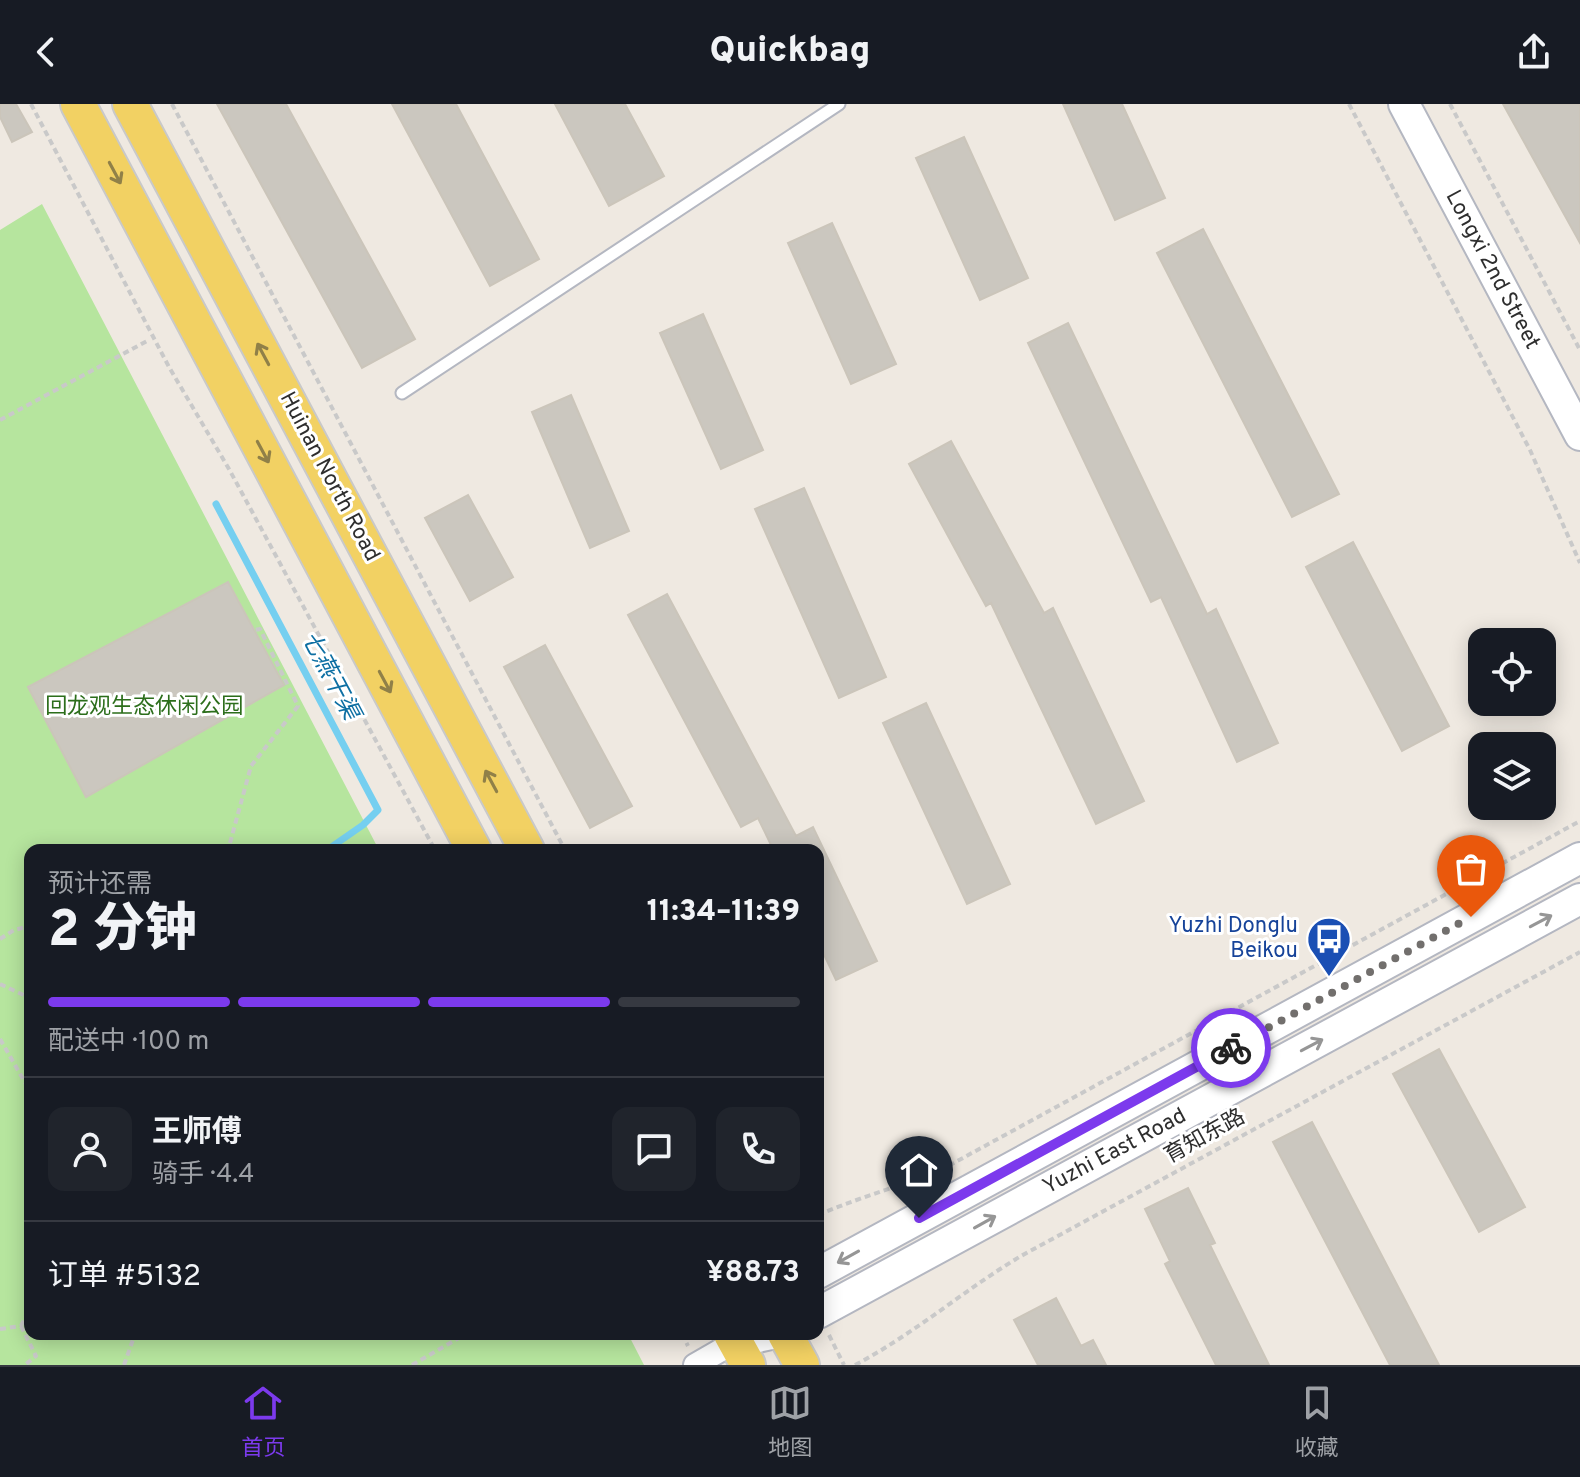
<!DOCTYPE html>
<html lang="zh">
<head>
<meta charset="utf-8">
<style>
  :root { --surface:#171b24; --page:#20242c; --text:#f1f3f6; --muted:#9ea1a6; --line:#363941; --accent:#7c3aed }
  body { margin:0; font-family:Overpass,"Noto Sans SC",sans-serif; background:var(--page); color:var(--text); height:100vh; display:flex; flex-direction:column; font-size:30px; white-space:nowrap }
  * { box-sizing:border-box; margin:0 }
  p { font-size:26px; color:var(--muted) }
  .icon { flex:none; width:44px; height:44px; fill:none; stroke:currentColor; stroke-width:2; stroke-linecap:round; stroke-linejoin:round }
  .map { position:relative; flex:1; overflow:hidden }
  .details { position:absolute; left:24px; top:740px; width:800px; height:496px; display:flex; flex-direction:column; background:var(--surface); border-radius:16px; box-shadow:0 4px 20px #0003 }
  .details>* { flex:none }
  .tools { position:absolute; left:1468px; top:524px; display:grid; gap:16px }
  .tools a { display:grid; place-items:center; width:88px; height:88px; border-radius:16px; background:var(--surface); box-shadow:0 4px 20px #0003; font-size:40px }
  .pin { position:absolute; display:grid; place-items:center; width:68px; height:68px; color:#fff; margin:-82px -34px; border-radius:50% 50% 50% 0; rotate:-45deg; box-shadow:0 0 8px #0007 }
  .pin .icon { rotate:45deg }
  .courier { position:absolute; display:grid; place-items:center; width:80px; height:80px; margin:-40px; border:6px solid #7c3aed; border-radius:50%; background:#fff; color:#222; box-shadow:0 2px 10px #0007 }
  .head em { font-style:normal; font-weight:800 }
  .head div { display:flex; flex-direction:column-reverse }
  .head { display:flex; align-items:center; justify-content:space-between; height:136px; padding:0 24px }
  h1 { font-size:52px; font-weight:800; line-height:60px }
  .bar { display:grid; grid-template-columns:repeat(4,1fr); gap:12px 8px; align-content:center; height:96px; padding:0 24px }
  .bar i { height:10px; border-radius:6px; background:var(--line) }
  .bar .on { background:var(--accent) }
  .bar p { grid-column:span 4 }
  .line { display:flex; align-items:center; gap:20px; padding:0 24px; border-top:2px solid var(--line) }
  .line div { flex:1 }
  .round { display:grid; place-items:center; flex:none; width:84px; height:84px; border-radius:16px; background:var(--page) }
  header { display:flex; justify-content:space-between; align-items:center; height:104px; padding:0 24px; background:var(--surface); font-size:36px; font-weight:800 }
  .tabs { display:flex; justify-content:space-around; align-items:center; height:112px; border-top:2px solid var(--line); background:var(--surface); font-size:22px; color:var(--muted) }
  .tabs a { display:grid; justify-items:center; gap:4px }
  .tabs .on { color:var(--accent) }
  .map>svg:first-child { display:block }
</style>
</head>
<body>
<header><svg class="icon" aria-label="back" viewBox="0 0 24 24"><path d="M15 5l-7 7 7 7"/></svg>Quickbag<svg class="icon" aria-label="share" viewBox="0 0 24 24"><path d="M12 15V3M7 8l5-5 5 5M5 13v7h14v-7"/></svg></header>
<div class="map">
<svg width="1580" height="1261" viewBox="0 0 1580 1261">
  <rect width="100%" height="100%" fill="#efe9e1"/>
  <!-- green -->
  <path fill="#b6e59e" d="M42,100L379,746H30V1230H628L644,1261H0V126Z"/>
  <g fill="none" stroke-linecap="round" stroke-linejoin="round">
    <!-- stream -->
    <path stroke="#75cff0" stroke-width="7" d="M216,400L378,706L363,721L327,746"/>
  </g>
  <!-- building -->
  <path fill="#cbc7bf" stroke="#cbc5ba" stroke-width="2" d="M0,0H16L32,28L12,38L0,13Z
    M217,0H286L415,235L362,264Z
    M392,0H456L539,155L490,182Z
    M555,0H625L664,72L609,102Z
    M1063,0H1122L1165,94L1115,116Z
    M1503,0H1580V139Z
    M964,33L1028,174L980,196L916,54Z
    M832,119L896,260L851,280L788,139Z
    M1203,125L1339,390L1292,413L1157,149Z
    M703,210L763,346L721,365L660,229Z
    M1068,219L1207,510L1216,505L1278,639L1237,658L1161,493L1151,498L1028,239Z
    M571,291L629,427L590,444L532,308Z
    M951,337L1044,509L1053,504L1144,697L1096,720L991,499L986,502L909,360Z
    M804,384L886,573L839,594L755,405Z
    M468,391L513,473L470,497L425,414Z
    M1353,438L1449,622L1402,647L1306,463Z
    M228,478L284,581L86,693L28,583Z
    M667,490L796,732L813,723L877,857L836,876L818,838V746H766L772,743L758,714L741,723L628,511Z
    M545,541L632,702L590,724L504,563Z
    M926,599L1010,780L967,800L883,619Z
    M1439,945L1525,1103L1479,1128L1393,970Z
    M1312,1018L1439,1261H1390L1273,1038Z
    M1188,1084L1215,1139L1210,1141L1269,1261H1216L1165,1160L1170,1157L1145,1105Z
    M1056,1194L1081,1242L1093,1236L1106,1261H1038L1014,1216Z"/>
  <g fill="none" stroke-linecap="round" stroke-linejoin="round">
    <!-- lane casing -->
    <g stroke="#b4b7c1" stroke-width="15">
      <path id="lane" d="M402,289L839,0"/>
    </g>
    <!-- street casing -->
    <g stroke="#b4b7c1" stroke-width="26">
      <path id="street" d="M695,1261L735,1238"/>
    </g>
    <!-- secondary casing -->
    <g stroke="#b4b7c1" stroke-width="34">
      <path id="secondary" d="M1404,0L1580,331
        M818,1169L1580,754
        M818,1209L1580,795
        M735,1238L771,1230"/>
    </g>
    <!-- primary casing -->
    <g stroke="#c9c9c9" stroke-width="38">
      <path id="primary" d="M78,0L474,746
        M130,0L527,746
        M731,1230L748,1261
        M785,1230L802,1261"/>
    </g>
    <!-- path -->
    <path stroke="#c9c9c9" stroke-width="4" stroke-dasharray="6 4" stroke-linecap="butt" d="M31,0L169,263L229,365L435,746
      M172,0L565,746
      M1349,0L1530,346L1580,459
      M1450,0L1580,246
      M0,316L147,237
      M223,746L230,739L251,662L298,602L260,525L254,526
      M0,835L14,826L30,822
      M0,880L30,894
      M0,935L30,987
      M818,1111C862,1092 907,1081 950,1061L1580,717
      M21,1222L36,1252L25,1261
      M21,1222L30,1204
      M0,1225L21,1222
      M682,1230L688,1242
      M829,1231L844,1261
      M124,1261L135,1230
      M412,1261L466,1230
      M855,1261C914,1230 964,1186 1021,1152L1580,848"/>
    <!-- lane -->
    <use href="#lane" stroke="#fff" stroke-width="11"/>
    <!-- street -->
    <use href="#street" stroke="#fff" stroke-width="22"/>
    <!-- secondary -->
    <use href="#secondary" stroke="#fff" stroke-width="30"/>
    <!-- primary -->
    <use href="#primary" stroke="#f2d163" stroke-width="34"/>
  </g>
  <!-- one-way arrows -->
  <defs><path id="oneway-shaft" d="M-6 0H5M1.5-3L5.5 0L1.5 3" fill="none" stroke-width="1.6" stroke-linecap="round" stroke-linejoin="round" transform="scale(2)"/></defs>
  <g stroke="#908048">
    <use href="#oneway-shaft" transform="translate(115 69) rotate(62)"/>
    <use href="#oneway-shaft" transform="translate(263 250) rotate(-118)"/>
    <use href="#oneway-shaft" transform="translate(263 348) rotate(62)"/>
    <use href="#oneway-shaft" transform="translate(385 578) rotate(62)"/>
    <use href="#oneway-shaft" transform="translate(491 677) rotate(-118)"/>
  </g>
  <g stroke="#969696">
    <use href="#oneway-shaft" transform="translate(1541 817) rotate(-28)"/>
    <use href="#oneway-shaft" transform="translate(1312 941) rotate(-28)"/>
    <use href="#oneway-shaft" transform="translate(985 1118) rotate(-29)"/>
    <use href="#oneway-shaft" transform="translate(848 1153) rotate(151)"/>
  </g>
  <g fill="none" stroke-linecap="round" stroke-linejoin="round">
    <!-- done -->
    <path stroke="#726f6d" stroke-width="8" stroke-dasharray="0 14.4" d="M1231,944L1471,813"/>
    <!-- route -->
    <path stroke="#7c3aed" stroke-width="10" d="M919,1114L1231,944"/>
  </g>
  <!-- icons -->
  <defs>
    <g id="bus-pin" transform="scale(2.3)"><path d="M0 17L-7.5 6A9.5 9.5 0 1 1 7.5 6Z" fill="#1a4fb4" stroke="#fff"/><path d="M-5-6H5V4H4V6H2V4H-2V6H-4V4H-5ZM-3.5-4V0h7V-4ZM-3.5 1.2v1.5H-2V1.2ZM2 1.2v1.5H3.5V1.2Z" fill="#fff"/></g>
  </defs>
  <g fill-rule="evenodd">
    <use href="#bus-pin" x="1329" y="835"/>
  </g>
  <g text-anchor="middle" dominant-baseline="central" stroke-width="6" stroke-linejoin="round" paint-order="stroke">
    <!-- street labels -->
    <g font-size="22" fill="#2e2e2e" stroke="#fff">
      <text transform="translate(1492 166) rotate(62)">Longxi 2nd Street</text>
      <text transform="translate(329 373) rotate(62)">Huinan North Road</text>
      <text transform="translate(1205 1033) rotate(-29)">育知东路</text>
      <text transform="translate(1115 1048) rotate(-28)">Yuzhi East Road</text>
    </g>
    <!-- park labels -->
    <g font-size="22" fill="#2c6e1b" stroke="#fff">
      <text x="144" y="603">回龙观生态休闲公园</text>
    </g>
    <!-- transit labels -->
    <g font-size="22" fill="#164399" stroke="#fff" text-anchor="end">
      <text x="1298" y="822">Yuzhi Donglu<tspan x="1298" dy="25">Beikou</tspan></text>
    </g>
    <!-- water labels -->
    <g font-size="24" font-style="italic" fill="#0d6fa3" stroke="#fff">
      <text transform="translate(329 572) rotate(62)">七燕干渠</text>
    </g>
  </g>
</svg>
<div class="tools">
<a><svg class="icon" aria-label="locate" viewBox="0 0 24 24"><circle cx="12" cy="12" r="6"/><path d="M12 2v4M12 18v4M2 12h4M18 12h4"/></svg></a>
<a><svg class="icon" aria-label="layers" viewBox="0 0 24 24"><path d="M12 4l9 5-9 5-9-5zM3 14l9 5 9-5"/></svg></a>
</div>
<div class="pin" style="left:1471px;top:813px;background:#ea580c"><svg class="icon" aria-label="bag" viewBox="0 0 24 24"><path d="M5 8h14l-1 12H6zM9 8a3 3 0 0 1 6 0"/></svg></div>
<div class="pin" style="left:919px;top:1114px;background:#1f2937"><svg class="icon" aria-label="home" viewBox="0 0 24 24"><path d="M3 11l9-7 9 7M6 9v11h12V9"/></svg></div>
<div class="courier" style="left:1231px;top:944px"><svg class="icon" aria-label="bike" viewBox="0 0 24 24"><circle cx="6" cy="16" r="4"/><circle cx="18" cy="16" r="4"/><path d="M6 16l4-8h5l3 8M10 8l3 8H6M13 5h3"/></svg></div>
<section class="details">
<div class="head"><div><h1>2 分钟</h1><p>预计还需</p></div><em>11:34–11:39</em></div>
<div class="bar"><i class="on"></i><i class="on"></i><i class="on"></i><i></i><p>配送中 · 100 m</p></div>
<div class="line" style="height:144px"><a class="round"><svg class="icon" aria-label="person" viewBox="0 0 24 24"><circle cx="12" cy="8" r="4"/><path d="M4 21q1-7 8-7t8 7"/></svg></a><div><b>王师傅</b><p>骑手 · 4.4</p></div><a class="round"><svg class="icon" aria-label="chat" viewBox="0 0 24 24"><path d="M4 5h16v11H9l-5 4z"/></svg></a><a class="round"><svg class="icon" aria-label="phone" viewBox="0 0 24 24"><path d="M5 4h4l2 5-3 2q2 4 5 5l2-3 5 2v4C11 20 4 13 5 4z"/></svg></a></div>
<div class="line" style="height:104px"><div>订单 #5132</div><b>¥88.73</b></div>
</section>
</div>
<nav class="tabs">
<a class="on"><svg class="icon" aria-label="home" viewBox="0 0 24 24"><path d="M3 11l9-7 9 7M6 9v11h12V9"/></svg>首页</a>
<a><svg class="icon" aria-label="map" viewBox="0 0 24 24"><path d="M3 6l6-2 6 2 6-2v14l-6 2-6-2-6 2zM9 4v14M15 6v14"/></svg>地图</a>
<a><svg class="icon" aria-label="saved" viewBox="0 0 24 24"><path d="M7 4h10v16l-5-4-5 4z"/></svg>收藏</a>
</nav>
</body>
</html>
